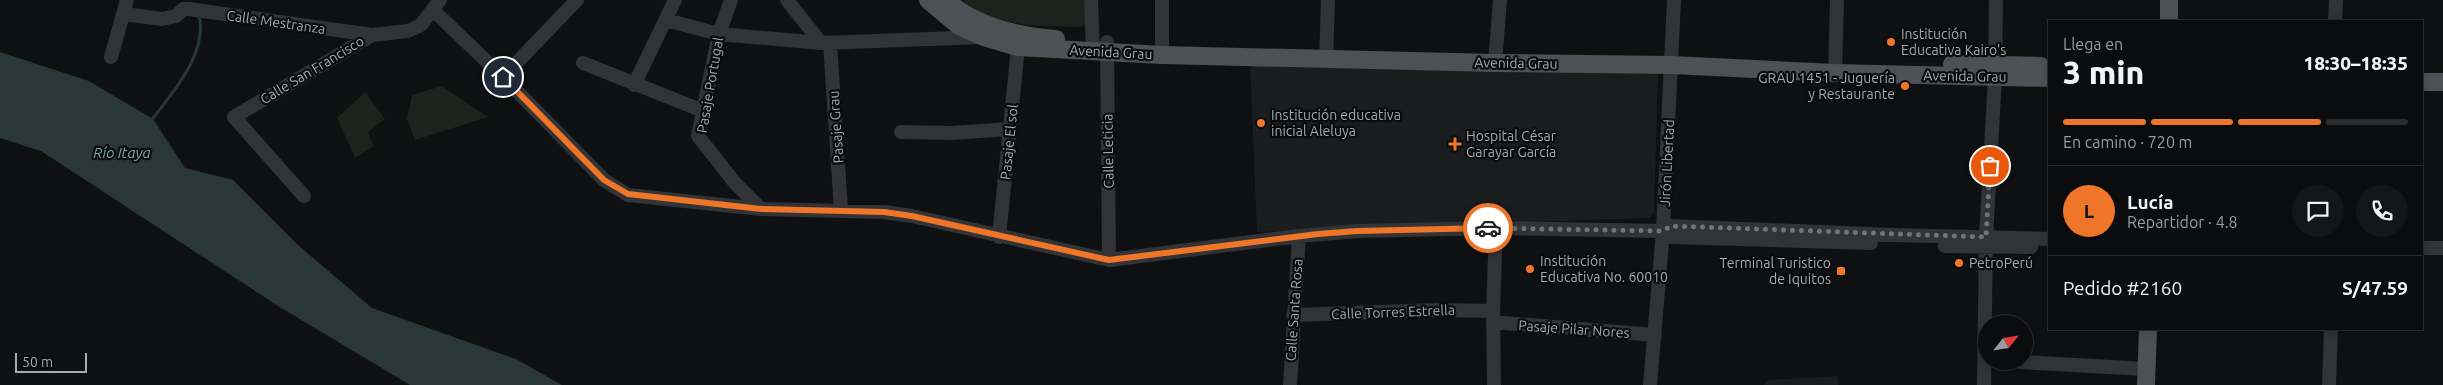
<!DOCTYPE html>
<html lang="es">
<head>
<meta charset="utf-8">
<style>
  :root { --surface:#0b0c0d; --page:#141516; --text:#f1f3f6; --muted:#9a9b9d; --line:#2b2c2e; --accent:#ef7629 }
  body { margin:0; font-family:Ubuntu,sans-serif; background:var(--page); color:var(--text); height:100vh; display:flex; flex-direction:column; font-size:19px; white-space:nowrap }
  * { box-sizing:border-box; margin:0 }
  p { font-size:16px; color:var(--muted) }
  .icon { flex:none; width:28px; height:28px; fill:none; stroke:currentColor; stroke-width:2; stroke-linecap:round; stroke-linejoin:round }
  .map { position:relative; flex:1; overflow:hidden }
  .drawer { position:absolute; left:2048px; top:20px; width:375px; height:310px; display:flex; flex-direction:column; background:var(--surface); border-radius:0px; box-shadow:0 2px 8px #0003,0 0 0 1px var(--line) }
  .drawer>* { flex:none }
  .needle { width:32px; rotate:60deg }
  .fabs { position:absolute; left:1978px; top:315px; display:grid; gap:10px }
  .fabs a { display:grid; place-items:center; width:55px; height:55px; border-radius:50%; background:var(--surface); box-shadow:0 2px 8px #0003,0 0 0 1px var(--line); font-size:25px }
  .scale { position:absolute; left:15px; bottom:12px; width:72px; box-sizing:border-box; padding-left:5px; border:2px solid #a1abb2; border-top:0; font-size:14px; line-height:18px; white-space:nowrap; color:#a1abb2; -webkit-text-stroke:4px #0b0b0c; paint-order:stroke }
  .pin { position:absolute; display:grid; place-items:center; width:42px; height:42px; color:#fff; margin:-21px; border:2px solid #fff; border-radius:50%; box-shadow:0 1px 5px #0007 }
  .courier { position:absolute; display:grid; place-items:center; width:50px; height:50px; margin:-25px; border:4px solid #ef7629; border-radius:50%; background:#fff; color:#222; box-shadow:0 1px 6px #0007 }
  .head em { font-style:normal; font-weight:800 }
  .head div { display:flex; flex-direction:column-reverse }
  .head { display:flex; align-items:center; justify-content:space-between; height:85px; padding:0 15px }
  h1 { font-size:32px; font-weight:800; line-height:38px }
  .bar { display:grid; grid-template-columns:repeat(4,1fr); gap:8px 5px; align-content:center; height:60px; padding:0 15px }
  .bar i { height:6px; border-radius:4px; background:var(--line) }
  .bar .on { background:var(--accent) }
  .bar p { grid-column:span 4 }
  .line { display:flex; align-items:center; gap:12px; padding:0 15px; border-top:1px solid var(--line) }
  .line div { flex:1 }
  .round { display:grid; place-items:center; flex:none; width:52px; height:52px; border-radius:26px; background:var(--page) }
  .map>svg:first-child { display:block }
</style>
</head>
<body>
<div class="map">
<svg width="2443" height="385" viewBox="0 0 2443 385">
  <rect width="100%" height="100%" fill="#0f1011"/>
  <!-- built -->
  <path fill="#1b1c1e" d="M1250,63L1658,74L1654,213L1649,218L1257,232Z
    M1837,376L1838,385H1764L1768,380Z"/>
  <!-- green -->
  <path fill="#1d231c" d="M962,0H1085L1087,23L1081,27C1037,25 999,29 962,0Z
    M442,86L488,117L415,140L407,119L412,95Z
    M365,92L385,119L368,132L374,146L355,158L337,118Z"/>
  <!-- water -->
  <path fill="#293739" d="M0,52L89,81L153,119L185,168L233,180L299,246L372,308L516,359L562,385H410L278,306L41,151L0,138Z"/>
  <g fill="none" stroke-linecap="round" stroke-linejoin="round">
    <!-- stream -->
    <path stroke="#293739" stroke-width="3" d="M150,122C172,93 208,54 199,15"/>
    <!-- minor -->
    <path stroke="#313336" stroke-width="14" d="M731,0L719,34L698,136L735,183L761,209
      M787,0L821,43
      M1091,0L1093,51
      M433,10L503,77L604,180L628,195L761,209L884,212L912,216L1109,260L1299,236L1357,231L1496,228L1663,231
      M124,14L162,19L176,16L183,9H189L372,35
      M666,20L719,34L821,43L983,37
      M2335,21L2336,0
      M1107,42L1109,260
      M830,43L841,210
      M1162,55V0
      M111,57L127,0
      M1326,60L1328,0
      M583,63L703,111
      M1495,63L1500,0
      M1835,73L1837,0
      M503,77L577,0
      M634,85L675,0
      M901,132L952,133L1010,129
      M304,196L234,117L372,35L408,31L421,25L440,0
      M1663,231L1671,226L1892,235L2049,239
      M1663,231L1671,237L1871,243
      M999,237L1018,47
      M1945,246L2031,247
      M2421,248H2443
      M1293,315L1438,310L1493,311
      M1493,322L1655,335
      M2003,361L2146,369
      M1290,385L1299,236
      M1494,385L1493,311L1496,228
      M1650,385L1663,231L1674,0
      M1984,385L1986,237L1995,77L1996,0
      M2329,385L2331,329"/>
    <!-- major -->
    <path stroke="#4d5155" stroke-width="18" d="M928,0L959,26L984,37L1018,47L1162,55L1495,63L1672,65L1835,73L2049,78
      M946,0C976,27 1017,36 1056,39
      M2169,21V0
      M1952,64L2041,66
      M2421,82H2443
      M2146,385L2148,329"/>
  </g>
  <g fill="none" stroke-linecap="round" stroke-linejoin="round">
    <!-- done -->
    <path stroke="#6e757a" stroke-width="5" stroke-dasharray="0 9" d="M1488,228L1663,231L1671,226L1986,237L1990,166"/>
    <!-- route -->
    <path stroke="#ef7629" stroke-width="6" d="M503,77L604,180L628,194L761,209L884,212L912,216L1109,260L1318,234L1357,231L1488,228"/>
  </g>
  <!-- markers -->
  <g fill="#ef7629" stroke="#0b0b0c" stroke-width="2">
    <circle cx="1891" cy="42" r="5"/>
    <circle cx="1905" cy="86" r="5"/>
    <circle cx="1261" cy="123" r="5"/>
    <path d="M1452.5 136.5h5v5h5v5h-5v5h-5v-5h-5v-5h5z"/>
    <circle cx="1959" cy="263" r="5"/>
    <circle cx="1530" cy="269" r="5"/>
    <rect x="1836" y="266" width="10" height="10" rx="2.5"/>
  </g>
  <g text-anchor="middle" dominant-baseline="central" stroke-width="4.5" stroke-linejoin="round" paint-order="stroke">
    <!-- street labels -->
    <g font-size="14" fill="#a1abb2" stroke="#0b0b0c">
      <text transform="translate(276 22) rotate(8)">Calle Mestranza</text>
      <text transform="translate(1111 52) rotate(3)">Avenida Grau</text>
      <text transform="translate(1516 63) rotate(1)">Avenida Grau</text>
      <text transform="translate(312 70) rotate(-31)">Calle San Francisco</text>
      <text transform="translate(1965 76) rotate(1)">Avenida Grau</text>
      <text transform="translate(710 85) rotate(-80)">Pasaje Portugal</text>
      <text transform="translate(836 127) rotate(-94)">Pasaje Grau</text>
      <text transform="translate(1009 142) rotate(-84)">Pasaje El sol</text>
      <text transform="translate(1108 151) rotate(-91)">Calle Leticia</text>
      <text transform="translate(1667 163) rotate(-87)">Jirón Libertad</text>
      <text transform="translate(1294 310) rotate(-86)">Calle Santa Rosa</text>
      <text transform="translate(1393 312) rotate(-2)">Calle Torres Estrella</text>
      <text transform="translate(1574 329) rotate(4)">Pasaje Pilar Nores</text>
    </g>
    <!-- poi labels -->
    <g font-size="14" fill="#a1abb2" stroke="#0b0b0c" text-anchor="start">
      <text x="1901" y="34">Institución<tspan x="1901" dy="16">Educativa Kairo's</tspan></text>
      <text x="1895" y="78" text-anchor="end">GRAU 1451 - Juguería<tspan x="1895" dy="16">y Restaurante</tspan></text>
      <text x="1271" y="115">Institución educativa<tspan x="1271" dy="16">inicial Aleluya</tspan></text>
      <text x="1466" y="136">Hospital César<tspan x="1466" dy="16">Garayar García</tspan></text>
      <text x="1540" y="261">Institución<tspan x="1540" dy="16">Educativa No. 60010</tspan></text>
      <text x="1831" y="263" text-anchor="end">Terminal Turistico<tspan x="1831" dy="16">de Iquitos</tspan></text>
      <text x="1969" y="263">PetroPerú</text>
    </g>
    <!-- water labels -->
    <g font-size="15" font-style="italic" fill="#77a3ad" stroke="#0b0b0c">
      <text x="122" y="152">Río Itaya</text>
    </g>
  </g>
</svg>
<div class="fabs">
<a><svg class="needle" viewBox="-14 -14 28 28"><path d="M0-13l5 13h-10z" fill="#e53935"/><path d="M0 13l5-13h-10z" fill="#9a9b9d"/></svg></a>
</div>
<div class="scale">50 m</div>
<div class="pin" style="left:1990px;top:166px;background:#ea580c"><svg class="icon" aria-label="bag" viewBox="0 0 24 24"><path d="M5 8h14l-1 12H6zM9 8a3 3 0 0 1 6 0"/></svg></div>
<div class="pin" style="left:503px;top:77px;background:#1f2937"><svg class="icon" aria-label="home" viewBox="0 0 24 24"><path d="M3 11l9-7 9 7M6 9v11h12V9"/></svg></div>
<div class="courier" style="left:1488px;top:228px"><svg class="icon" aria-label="car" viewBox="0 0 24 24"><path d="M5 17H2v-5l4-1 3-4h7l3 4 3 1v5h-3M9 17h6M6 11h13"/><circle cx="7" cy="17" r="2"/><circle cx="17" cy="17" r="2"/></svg></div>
<section class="drawer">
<div class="head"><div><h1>3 min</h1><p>Llega en</p></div><em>18:30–18:35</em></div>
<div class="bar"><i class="on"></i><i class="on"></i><i class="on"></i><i></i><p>En camino · 720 m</p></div>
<div class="line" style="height:90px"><b class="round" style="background:var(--accent);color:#111">L</b><div><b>Lucía</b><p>Repartidor · 4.8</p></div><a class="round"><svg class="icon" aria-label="chat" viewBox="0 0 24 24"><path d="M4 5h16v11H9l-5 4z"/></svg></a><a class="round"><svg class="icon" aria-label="phone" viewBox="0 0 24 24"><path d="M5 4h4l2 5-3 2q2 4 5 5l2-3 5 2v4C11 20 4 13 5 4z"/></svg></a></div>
<div class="line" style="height:65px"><div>Pedido #2160</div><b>S/47.59</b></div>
</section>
</div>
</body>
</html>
